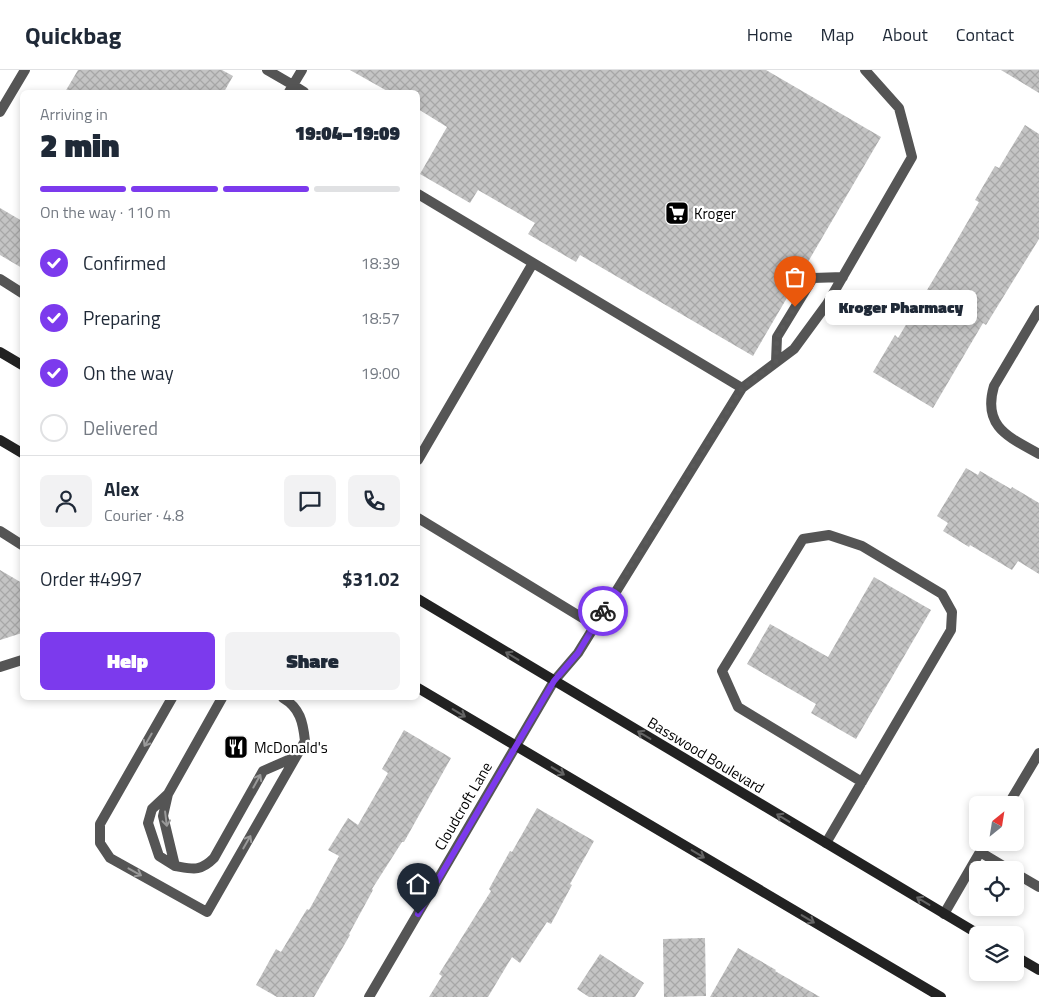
<!DOCTYPE html>
<html lang="en">
<head>
<meta charset="utf-8">
<style>
  :root { --surface:#fff; --page:#f2f2f3; --text:#1f2937; --muted:#747a83; --line:#e0e1e3; --accent:#7c3aed }
  body { margin:0; font-family:"Titillium Web",sans-serif; background:var(--page); color:var(--text); height:100vh; display:flex; flex-direction:column; font-size:19px; white-space:nowrap }
  * { box-sizing:border-box; margin:0 }
  p { font-size:16px; color:var(--muted) }
  .icon { flex:none; width:28px; height:28px; fill:none; stroke:currentColor; stroke-width:2; stroke-linecap:round; stroke-linejoin:round }
  .map { position:relative; flex:1; overflow:hidden }
  .panel { position:absolute; left:20px; top:20px; width:400px; height:610px; display:flex; flex-direction:column; background:var(--surface); border-radius:8px; box-shadow:0 2px 8px #0003 }
  .panel>* { flex:none }
  .needle { width:32px; rotate:30deg }
  .buttons { position:absolute; left:969px; top:726px; display:grid; gap:10px }
  .buttons a { display:grid; place-items:center; width:55px; height:55px; border-radius:8px; background:var(--surface); box-shadow:0 2px 8px #0003; font-size:25px }
  .pin { position:absolute; display:grid; place-items:center; width:42px; height:42px; color:#fff; margin:-51px -21px; border-radius:50% 50% 50% 0; rotate:-45deg; box-shadow:0 0 5px #0007 }
  .pin .icon { rotate:45deg }
  .courier { position:absolute; display:grid; place-items:center; width:50px; height:50px; margin:-25px; border:4px solid #7c3aed; border-radius:50%; background:#fff; color:#222; box-shadow:0 1px 6px #0007 }
  .bubble { position:absolute; height:35px; border-radius:8px; background:var(--surface); box-shadow:0 2px 8px #0003; font-size:16px; font-weight:800; line-height:35px; text-align:center }
  .summary em { font-style:normal; font-weight:800 }
  .summary div { display:flex; flex-direction:column-reverse }
  .summary { display:flex; align-items:center; justify-content:space-between; height:85px; padding:0 20px }
  h1 { font-size:32px; font-weight:800; line-height:38px }
  .bar { display:grid; grid-template-columns:repeat(4,1fr); gap:8px 5px; align-content:center; height:60px; padding:0 20px }
  .bar i { height:6px; border-radius:4px; background:var(--line) }
  .bar .on { background:var(--accent) }
  .bar p { grid-column:span 4 }
  .line { display:flex; align-items:center; gap:12px; padding:0 20px; border-top:1px solid var(--line) }
  .line div { flex:1 }
  .round { display:grid; place-items:center; flex:none; width:52px; height:52px; border-radius:8px; background:var(--page) }
  ol { padding:0 20px; list-style:none }
  li { display:flex; align-items:center; gap:15px; height:55px }
  li p { margin-inline-start:auto }
  li .icon { padding:5px; border-radius:50%; background:var(--accent); color:#fff; stroke-width:4 }
  li:last-child { color:var(--muted) }
  li i { width:28px; height:28px; border:2px solid var(--line); border-radius:50% }
  .action { display:flex; gap:10px; margin-top:auto; padding:10px 20px }
  .action a { flex:1; height:58px; border-radius:8px; background:var(--accent); color:#fff; font-size:20px; font-weight:800; line-height:58px; text-align:center }
  .action a+a { background:var(--page); color:var(--text) }
  header { display:flex; align-items:center; gap:30px; box-sizing:border-box; height:70px; padding:0 25px; background:var(--surface); border-bottom:1px solid var(--line) }
  header strong { font-size:24px }
  nav { display:flex; gap:28px; margin-inline-start:auto; font-size:18px }
  .map>svg:first-child { display:block }
</style>
</head>
<body>
<header>
<strong>Quickbag</strong>
<nav><a>Home</a><a>Map</a><a>About</a><a>Contact</a></nav>
</header>
<div class="map">
<svg width="1039" height="927" viewBox="0 0 1039 927">
  <defs>
    <pattern id="building-cross-hatch" width="8" height="8" patternUnits="userSpaceOnUse" patternTransform="scale(1.25)"><rect width="8" height="8" fill="#c4c4c4"/><path d="M0 0l8 8M0 8l8-8" fill="none" stroke="#a7a7a7"/></pattern>
  </defs>
  <rect width="100%" height="100%" fill="#fff"/>
  <!-- building -->
  <path fill="url(#building-cross-hatch)" d="M78,0H222L233,6L224,22H65Z
    M350,0H766L881,67L753,286L580,185L576,192L528,164L535,153L478,120L470,133L420,104L447,57L418,39V22H389Z
    M1001,0H1039V23Z
    M1025,55L1039,64V169L986,255L983,253L933,338L873,302L895,265L898,268L953,177L979,132L975,130L995,96L999,98Z
    M0,138L22,151V198L0,185Z
    M966,398L978,405L980,401L1011,419L1012,417L1039,433V504L1018,491L1012,500L970,475L969,477L943,461L948,453L937,446Z
    M0,500L22,513V563L0,570Z
    M874,507L931,540L856,669L811,643L816,634L747,594L770,554L828,587Z
    M404,660L451,688L404,772H402L372,819L373,820L349,864L350,865L314,927H277L256,915L276,879L281,882L307,839L309,840L339,786L328,780L348,748L358,755L388,703L382,699Z
    M537,738L594,771L570,814L572,815L551,854L547,852L520,893L512,887L488,927H429L442,906L439,904L491,821L489,819L510,781L512,782Z
    M705,868L706,926L664,927L663,869Z
    M738,878L776,900L775,901L820,927H710Z
    M600,884L644,913L635,927H589L577,919Z"/>
  <g fill="none" stroke-linecap="round" stroke-linejoin="round">
    <!-- lane -->
    <path stroke="#555" stroke-width="10" d="M267,0L293,15L289,22
      M302,0L293,15L304,22
      M0,42L25,0
      M418,124L742,318
      M0,209L22,223
      M776,292L777,267L813,208L843,207
      M418,390L533,193
      M418,448L594,555
      M0,461L22,475
      M554,611L578,583L742,318L794,279L827,234L912,87L899,38L865,0
      M172,628L100,754V773L110,788L207,842L305,671C303,652 300,638 283,628
      M222,628L168,724L163,746L175,796C193,799 200,802 214,788L263,701L295,687
      M168,724L152,739L148,753L159,786L175,796
      M1008,735L1039,683
      M826,773L951,560L952,542L942,524L862,476L829,465L803,469L722,601L738,637L862,712
      M980,782L985,772
      M1015,803L1039,817
      M944,844L980,782L1010,800"/>
    <!-- street -->
    <path stroke="#555" stroke-width="10" d="M1039,240L994,316C982,357 1009,367 1039,384
      M0,597L22,590
      M369,927L554,611"/>
    <!-- secondary -->
    <path stroke="#222" stroke-width="10" d="M0,282L22,295
      M0,370L22,383
      M418,529L980,865
      M418,618L941,927
      M1015,886L1039,900"/>
  </g>
  <!-- one-way arrows -->
  <defs><path id="oneway-shaft" d="M-6 0H5M1.5-3L5.5 0L1.5 3" fill="none" stroke-width="1.6" stroke-linecap="round" stroke-linejoin="round" transform="scale(1.25)"/></defs>
  <g stroke="#646464">
    <use href="#oneway-shaft" transform="translate(512 586) rotate(-149)"/>
    <use href="#oneway-shaft" transform="translate(459 643) rotate(31)"/>
    <use href="#oneway-shaft" transform="translate(644 665) rotate(-149)"/>
    <use href="#oneway-shaft" transform="translate(558 701) rotate(31)"/>
    <use href="#oneway-shaft" transform="translate(783 748) rotate(-149)"/>
    <use href="#oneway-shaft" transform="translate(698 784) rotate(31)"/>
    <use href="#oneway-shaft" transform="translate(923 831) rotate(-149)"/>
    <use href="#oneway-shaft" transform="translate(808 849) rotate(31)"/>
  </g>
  <g stroke="#999">
    <use href="#oneway-shaft" transform="translate(148 670) rotate(120)"/>
    <use href="#oneway-shaft" transform="translate(257 711) rotate(-61)"/>
    <use href="#oneway-shaft" transform="translate(166 749) rotate(83)"/>
    <use href="#oneway-shaft" transform="translate(247 772) rotate(-60)"/>
    <use href="#oneway-shaft" transform="translate(135 802) rotate(29)"/>
  </g>
  <g fill="none" stroke-linecap="round" stroke-linejoin="round">
    <!-- done -->
    <path stroke="#595959" stroke-width="5" stroke-dasharray="0 9" d="M603,541L742,318L776,292L777,267L795,237"/>
    <!-- route -->
    <path stroke="#7c3aed" stroke-width="6" d="M418,844L554,611L578,583L603,541"/>
  </g>
  <!-- icons -->
  <defs>
    <g id="supermarket-square" transform="scale(1.25)"><rect x="-9" y="-9" width="18" height="18" rx="4" fill="#000" stroke="#fff"/><path d="M-6-5.5h2.5l.6 2H6L4.5 2H-2.5L-4.4-4H-6ZM-1.5 3.2a1.3 1.3 0 1 0 .1 0ZM3 3.2a1.3 1.3 0 1 0 .1 0Z" fill="#fff"/></g>
    <g id="restaurant-square" transform="scale(1.25)"><rect x="-9" y="-9" width="18" height="18" rx="4" fill="#000" stroke="#fff"/><path d="M-5-6h1v4h1v-4h1v4h1v-4h1v5L-1.5 .5V6h-2V.5L-5-1ZM5-6V6H3V1.5H1.5Q1.5-4 5-6Z" fill="#fff"/></g>
  </defs>
  <g fill-rule="evenodd">
    <use href="#supermarket-square" x="677" y="143"/>
    <use href="#restaurant-square" x="236" y="677"/>
  </g>
  <g text-anchor="middle" dominant-baseline="central" stroke-width="4.5" stroke-linejoin="round" paint-order="stroke">
    <!-- poi labels -->
    <g font-size="15" fill="#000" stroke="#fff" text-anchor="start">
      <text x="694" y="143">Kroger</text>
      <text x="254" y="677">McDonald's</text>
    </g>
    <!-- street labels -->
    <g font-size="15" fill="#000" stroke="#fff">
      <text transform="translate(706 685) rotate(31)">Basswood Boulevard</text>
      <text transform="translate(463 736) rotate(-60)">Cloudcroft Lane</text>
    </g>
  </g>
</svg>
<div class="buttons">
<a><svg class="needle" viewBox="-14 -14 28 28"><path d="M0-13l5 13h-10z" fill="#e53935"/><path d="M0 13l5-13h-10z" fill="#747a83"/></svg></a>
<a><svg class="icon" aria-label="locate" viewBox="0 0 24 24"><circle cx="12" cy="12" r="6"/><path d="M12 2v4M12 18v4M2 12h4M18 12h4"/></svg></a>
<a><svg class="icon" aria-label="layers" viewBox="0 0 24 24"><path d="M12 4l9 5-9 5-9-5zM3 14l9 5 9-5"/></svg></a>
</div>
<div class="pin" style="left:795px;top:237px;background:#ea580c"><svg class="icon" aria-label="bag" viewBox="0 0 24 24"><path d="M5 8h14l-1 12H6zM9 8a3 3 0 0 1 6 0"/></svg></div>
<div class="pin" style="left:418px;top:844px;background:#1f2937"><svg class="icon" aria-label="home" viewBox="0 0 24 24"><path d="M3 11l9-7 9 7M6 9v11h12V9"/></svg></div>
<div class="courier" style="left:603px;top:541px"><svg class="icon" aria-label="bike" viewBox="0 0 24 24"><circle cx="6" cy="16" r="4"/><circle cx="18" cy="16" r="4"/><path d="M6 16l4-8h5l3 8M10 8l3 8H6M13 5h3"/></svg></div>
<div class="bubble" style="left:825px;top:220px;width:152px">Kroger Pharmacy</div>
<section class="panel">
<div class="summary"><div><h1>2 min</h1><p>Arriving in</p></div><em>19:04–19:09</em></div>
<div class="bar"><i class="on"></i><i class="on"></i><i class="on"></i><i></i><p>On the way · 110 m</p></div>
<ol>
<li><svg class="icon" aria-label="check" viewBox="0 0 24 24"><path d="M5 12l5 5 9-10"/></svg>Confirmed<p>18:39</p></li>
<li><svg class="icon" aria-label="check" viewBox="0 0 24 24"><path d="M5 12l5 5 9-10"/></svg>Preparing<p>18:57</p></li>
<li><svg class="icon" aria-label="check" viewBox="0 0 24 24"><path d="M5 12l5 5 9-10"/></svg>On the way<p>19:00</p></li>
<li><i></i>Delivered</li>
</ol>
<div class="line" style="height:90px"><a class="round"><svg class="icon" aria-label="person" viewBox="0 0 24 24"><circle cx="12" cy="8" r="4"/><path d="M4 21q1-7 8-7t8 7"/></svg></a><div><b>Alex</b><p>Courier · 4.8</p></div><a class="round"><svg class="icon" aria-label="chat" viewBox="0 0 24 24"><path d="M4 5h16v11H9l-5 4z"/></svg></a><a class="round"><svg class="icon" aria-label="phone" viewBox="0 0 24 24"><path d="M5 4h4l2 5-3 2q2 4 5 5l2-3 5 2v4C11 20 4 13 5 4z"/></svg></a></div>
<div class="line" style="height:65px"><div>Order #4997</div><b>$31.02</b></div>
<div class="action"><a>Help</a><a>Share</a></div>
</section>
</div>
</body>
</html>
